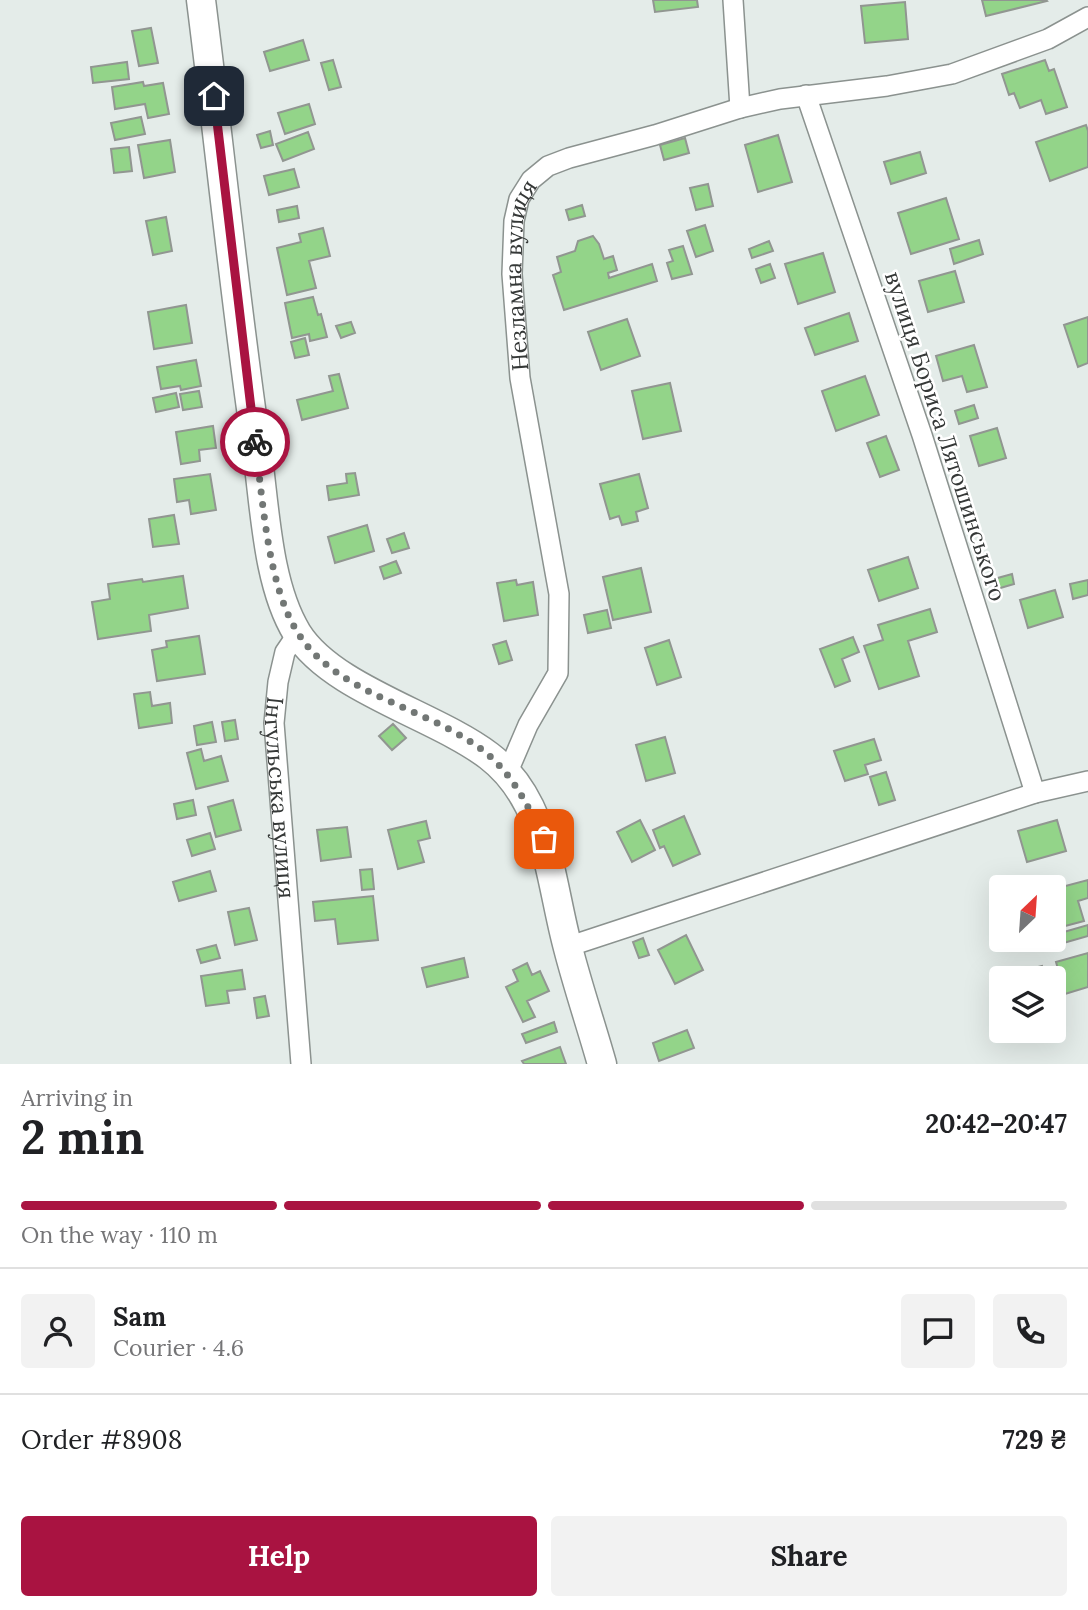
<!DOCTYPE html>
<html lang="en">
<head>
<meta charset="utf-8">
<style>
  :root { --surface:#fff; --page:#f2f2f2; --text:#202124; --muted:#757577; --line:#e0e0e0; --accent:#a91341 }
  body { margin:0; font-family:Lora,serif; background:var(--page); color:var(--text); height:100vh; display:flex; flex-direction:column; font-size:26px; white-space:nowrap }
  * { box-sizing:border-box; margin:0 }
  p { font-size:23px; color:var(--muted) }
  .icon { flex:none; width:38px; height:38px; fill:none; stroke:currentColor; stroke-width:2; stroke-linecap:round; stroke-linejoin:round }
  .map { position:relative; height:1064px; overflow:hidden }
  .sheet { display:flex; flex-direction:column; background:var(--surface); flex:1 }
  .sheet>* { flex:none }
  .needle { width:46px; rotate:25deg }
  .fabs { position:absolute; left:989px; top:875px; display:grid; gap:14px }
  .fabs a { display:grid; place-items:center; width:77px; height:77px; border-radius:7px; background:var(--surface); box-shadow:0 7px 28px #0002; font-size:35px }
  .pin { position:absolute; display:grid; place-items:center; width:60px; height:60px; color:#fff; margin:-30px; border-radius:14px; box-shadow:0 4px 10px #0006 }
  .courier { position:absolute; display:grid; place-items:center; width:70px; height:70px; margin:-35px; border:5px solid #a91341; border-radius:50%; background:#fff; color:#222; box-shadow:0 2px 9px #0007 }
  .overview em { font-style:normal; font-weight:700 }
  .overview div { display:flex; flex-direction:column-reverse }
  .overview { display:flex; align-items:center; justify-content:space-between; height:119px; padding:0 21px }
  h1 { font-size:46px; font-weight:700; line-height:52px }
  .bar { display:grid; grid-template-columns:repeat(4,1fr); gap:10px 7px; align-content:center; height:84px; padding:0 21px }
  .bar i { height:9px; border-radius:5px; background:var(--line) }
  .bar .selected { background:var(--accent) }
  .bar p { grid-column:span 4 }
  .line { display:flex; align-items:center; gap:18px; padding:0 21px; border-top:2px solid var(--line) }
  .line div { flex:1 }
  .round { display:grid; place-items:center; flex:none; width:74px; height:74px; border-radius:7px; background:var(--page) }
  .cta { display:flex; gap:14px; margin-top:auto; padding:14px 21px }
  .cta a { flex:1; height:80px; border-radius:7px; background:var(--accent); color:#fff; font-size:28px; font-weight:700; line-height:80px; text-align:center }
  .cta a+a { background:var(--page); color:var(--text) }
  .map>svg:first-child { display:block }
</style>
</head>
<body>
<div class="map">
<svg width="1088" height="1064" viewBox="0 0 1088 1064">
  <rect width="100%" height="100%" fill="#e4ece9"/>
  <!-- building -->
  <path fill="#93d489" stroke="#919691" stroke-width="2" d="M653,0H697L698,7L655,12Z
    M982,0H1046L1047,1L986,16Z
    M905,2L908,39L865,43L861,6Z
    M151,28L158,63L139,66L132,31Z
    M303,40L309,60L270,71L264,52Z
    M333,60L341,87L329,90L321,63Z
    M1045,60L1049,71L1054,69L1067,107L1046,114L1041,100L1020,108L1014,93L1009,95L1002,74Z
    M127,62L129,79L93,83L91,67Z
    M143,82L144,86L163,83L169,114L148,118L145,104L115,109L112,87Z
    M309,104L315,124L285,134L278,113Z
    M141,117L145,134L115,140L111,123Z
    M1086,125L1088,131V167L1050,181L1036,142Z
    M270,131L273,145L261,148L257,135Z
    M308,132L314,149L283,161L276,144Z
    M778,135L792,182L758,192L745,145Z
    M685,138L689,153L664,160L660,145Z
    M170,140L175,172L144,178L138,145Z
    M129,147L132,171L114,173L111,149Z
    M920,152L926,173L891,184L884,162Z
    M294,169L299,187L269,195L264,176Z
    M708,184L713,206L696,210L690,188Z
    M946,198L959,239L911,254L898,213Z
    M582,205L585,216L569,220L566,210Z
    M297,206L299,218L279,222L277,210Z
    M166,217L172,251L153,255L146,221Z
    M705,225L713,251L696,257L687,231Z
    M323,228L330,256L309,261L316,288L287,295L277,248L301,242L299,234Z
    M593,236L599,244L604,259L613,256L617,270L608,273L609,278L652,264L657,281L564,310L553,275L561,272L557,257L575,251L578,241Z
    M979,240L983,254L954,264L950,249Z
    M769,241L773,251L752,258L749,249Z
    M683,246L692,274L672,279L667,263L673,261L669,250Z
    M823,253L835,292L798,304L785,264Z
    M770,264L775,278L761,283L756,269Z
    M955,271L964,302L928,312L919,281Z
    M313,297L318,315L321,314L327,337L310,341L309,334L292,338L285,303Z
    M186,305L192,343L154,349L148,312Z
    M849,313L858,341L815,355L805,328Z
    M1088,317V363L1078,367L1064,325Z
    M627,319L640,356L601,370L588,332Z
    M351,322L355,333L341,338L336,326Z
    M305,338L309,355L295,358L291,342Z
    M974,345L987,387L967,392L962,376L943,381L936,356Z
    M196,360L201,386L181,390L180,386L161,389L157,367Z
    M339,374L348,408L302,420L297,400L333,391L329,376Z
    M865,376L879,415L836,431L822,391Z
    M670,383L681,431L643,439L632,391Z
    M199,391L202,407L183,410L180,394Z
    M176,393L179,407L156,412L153,398Z
    M974,405L978,418L959,424L955,411Z
    M213,426L216,448L199,450L200,461L181,464L176,432Z
    M997,428L1006,458L979,466L970,436Z
    M886,436L899,470L880,477L867,443Z
    M355,473L359,495L329,500L327,486L347,483L346,474Z
    M210,474L216,510L191,514L189,500L177,502L174,479Z
    M639,474L648,508L636,512L638,521L622,525L619,516L610,519L600,484Z
    M174,515L179,544L153,547L149,519Z
    M367,525L374,551L335,563L328,537Z
    M404,533L409,548L392,553L387,539Z
    M908,557L918,588L879,601L868,570Z
    M396,561L401,573L384,579L380,567Z
    M641,568L651,612L613,620L603,577Z
    M1012,574L1014,584L997,589L994,579Z
    M183,576L188,608L149,615L151,631L98,639L92,602L110,599L108,584L142,579L143,582Z
    M516,580L517,585L533,582L538,615L504,621L497,583Z
    M1088,580V595L1073,599L1070,584Z
    M1055,590L1063,617L1028,628L1020,600Z
    M930,609L937,632L908,641L919,676L879,689L864,646L883,640L878,625Z
    M607,610L611,628L588,633L584,615Z
    M199,636L205,674L157,681L152,650L167,647L166,641Z
    M853,637L859,652L842,659L850,681L835,687L820,649Z
    M669,640L681,677L657,685L645,648Z
    M506,641L512,660L499,664L493,645Z
    M150,692L152,706L170,703L172,723L139,728L134,694Z
    M235,720L238,739L225,741L222,722Z
    M212,722L216,742L197,745L194,726Z
    M393,724L406,738L392,750L379,736Z
    M665,737L675,773L646,781L636,745Z
    M874,739L881,760L865,765L868,774L845,781L834,751Z
    M201,749L204,761L221,756L228,781L196,789L187,753Z
    M886,772L895,800L879,805L870,777Z
    M193,800L196,815L177,819L174,804Z
    M233,800L241,830L216,837L208,807Z
    M684,816L700,854L673,866L664,846L660,848L653,830Z
    M640,820L655,850L632,862L617,832Z
    M1057,820L1066,851L1027,862L1018,831Z
    M426,821L430,838L418,841L424,862L398,869L388,830Z
    M347,827L351,857L321,861L317,830Z
    M210,833L215,849L192,856L187,840Z
    M372,869L374,889L362,890L360,870Z
    M210,871L216,891L179,901L173,882Z
    M1088,880V898L1078,901L1084,921L1054,929V889Z
    M373,896L378,940L338,944L335,919L315,921L313,902Z
    M249,908L257,940L235,945L228,912Z
    M1088,925V936L1060,944L1057,934Z
    M686,935L703,970L675,984L658,950Z
    M643,938L649,955L639,958L633,942Z
    M216,945L220,958L201,963L197,950Z
    M1088,953V987L1065,994L1056,962Z
    M464,958L468,977L427,987L422,968Z
    M527,963L532,975L540,971L549,991L527,1001L535,1017L523,1022L506,987L518,981L513,970Z
    M1042,966L1045,978H1007V975Z
    M242,970L245,989L227,991L229,1003L206,1006L201,976Z
    M265,996L269,1016L257,1018L254,998Z
    M554,1022L557,1032L526,1043L522,1034Z
    M687,1030L694,1048L659,1061L653,1043Z
    M560,1047L566,1064H524L522,1061Z"/>
  <g fill="none" stroke-linecap="round" stroke-linejoin="round">
    <!-- street casing -->
    <g stroke="#8b928f" stroke-width="22">
      <g id="street">
        <path d="M733,0L740,108"/>
        <path d="M806,95L922,435L1035,793"/>
        <path id="s1" d="M298,633L285,652L278,682L274,723L301,1064"/>
        <path id="s2" d="M507,774L528,725L558,673L559,594L520,378L512,274L514,221L519,199L531,180L548,166L569,158L655,135L740,108L780,99L887,86L952,74L1048,39L1088,17"/>
        <path d="M567,947L1035,793L1088,781"/>
      </g>
    </g>
    <!-- secondary casing -->
    <g stroke="#8b928f" stroke-width="31">
      <path id="secondary" d="M201,0C220,150 235,301 257,451C265,507 267,584 297,633C332,689 435,715 489,756C548,801 550,882 568,948C578,987 591,1025 602,1064"/>
    </g>
    <!-- street -->
    <use href="#street" stroke="#fff" stroke-width="19"/>
    <!-- secondary -->
    <use href="#secondary" stroke="#fff" stroke-width="28"/>
  </g>
  <g fill="none" stroke-linecap="round" stroke-linejoin="round">
    <!-- done -->
    <path stroke="#727775" stroke-width="7" stroke-dasharray="0 12.6" d="M255,442C263,498 267,585 298,633C339,699 438,708 493,759C517,782 530,810 544,839"/>
    <!-- route -->
    <path stroke="#a91341" stroke-width="9" d="M214,96L255,442"/>
  </g>
  <g text-anchor="middle" dominant-baseline="central" stroke-width="5" stroke-linejoin="round" paint-order="stroke">
    <!-- street labels -->
    <g font-size="23" fill="#353837" stroke="#fff">
      <text stroke="none"><textPath href="#s2" startOffset="516">Незламна вулиця</textPath></text>
      <text transform="translate(946 436) rotate(72)">вулиця Бориса Лятошинського</text>
      <text stroke="none"><textPath href="#s1" startOffset="170">Інгульська вулиця</textPath></text>
    </g>
  </g>
</svg>
<div class="fabs">
<a><svg class="needle" viewBox="-14 -14 28 28"><path d="M0-13l5 13h-10z" fill="#e53935"/><path d="M0 13l5-13h-10z" fill="#757577"/></svg></a>
<a><svg class="icon" aria-label="layers" viewBox="0 0 24 24"><path d="M12 4l9 5-9 5-9-5zM3 14l9 5 9-5"/></svg></a>
</div>
<div class="pin" style="left:544px;top:839px;background:#ea580c"><svg class="icon" aria-label="bag" viewBox="0 0 24 24"><path d="M5 8h14l-1 12H6zM9 8a3 3 0 0 1 6 0"/></svg></div>
<div class="pin" style="left:214px;top:96px;background:#1f2937"><svg class="icon" aria-label="home" viewBox="0 0 24 24"><path d="M3 11l9-7 9 7M6 9v11h12V9"/></svg></div>
<div class="courier" style="left:255px;top:442px"><svg class="icon" aria-label="bike" viewBox="0 0 24 24"><circle cx="6" cy="16" r="4"/><circle cx="18" cy="16" r="4"/><path d="M6 16l4-8h5l3 8M10 8l3 8H6M13 5h3"/></svg></div>
</div>
<section class="sheet">
<div class="overview"><div><h1>2 min</h1><p>Arriving in</p></div><em>20:42–20:47</em></div>
<div class="bar"><i class="selected"></i><i class="selected"></i><i class="selected"></i><i></i><p>On the way · 110 m</p></div>
<div class="line" style="height:126px"><a class="round"><svg class="icon" aria-label="person" viewBox="0 0 24 24"><circle cx="12" cy="8" r="4"/><path d="M4 21q1-7 8-7t8 7"/></svg></a><div><b>Sam</b><p>Courier · 4.6</p></div><a class="round"><svg class="icon" aria-label="chat" viewBox="0 0 24 24"><path d="M4 5h16v11H9l-5 4z"/></svg></a><a class="round"><svg class="icon" aria-label="phone" viewBox="0 0 24 24"><path d="M5 4h4l2 5-3 2q2 4 5 5l2-3 5 2v4C11 20 4 13 5 4z"/></svg></a></div>
<div class="line" style="height:91px"><div>Order #8908</div><b>729 ₴</b></div>
<div class="cta"><a>Help</a><a>Share</a></div>
</section>
</body>
</html>
